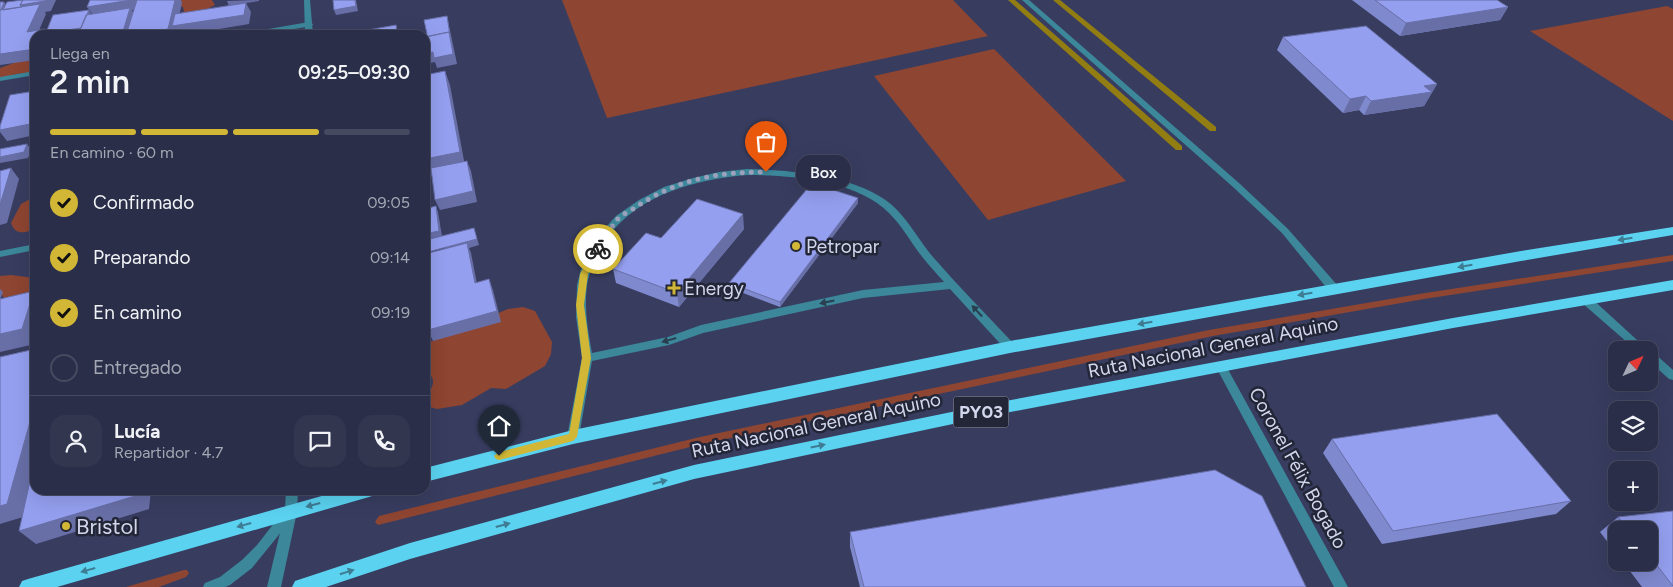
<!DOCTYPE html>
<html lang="es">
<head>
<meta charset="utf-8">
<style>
  :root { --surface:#2a2e48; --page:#32364f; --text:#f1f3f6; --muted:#a5a8b4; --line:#464a60; --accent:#d2b736 }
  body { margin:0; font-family:Figtree,sans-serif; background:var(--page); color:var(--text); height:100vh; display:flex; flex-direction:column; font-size:19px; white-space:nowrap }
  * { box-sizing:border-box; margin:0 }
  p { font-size:16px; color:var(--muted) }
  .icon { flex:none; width:28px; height:28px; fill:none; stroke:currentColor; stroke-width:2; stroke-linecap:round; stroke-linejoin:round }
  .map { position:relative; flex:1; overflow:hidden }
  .drawer { position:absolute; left:30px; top:30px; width:400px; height:465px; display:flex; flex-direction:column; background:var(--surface); border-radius:15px; box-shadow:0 5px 20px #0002,0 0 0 1px var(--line) }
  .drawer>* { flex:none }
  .needle { width:32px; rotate:46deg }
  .controls { position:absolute; left:1608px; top:341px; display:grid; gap:10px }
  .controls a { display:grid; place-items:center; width:50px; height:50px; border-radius:10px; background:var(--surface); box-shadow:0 5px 20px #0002,0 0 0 1px var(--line); font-size:25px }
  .pin { position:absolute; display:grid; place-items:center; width:42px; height:42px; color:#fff; margin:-51px -21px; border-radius:50% 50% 50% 0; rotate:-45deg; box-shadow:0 0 5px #0007 }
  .pin .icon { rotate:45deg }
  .courier { position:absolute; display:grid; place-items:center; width:50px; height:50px; margin:-25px; border:4px solid #d2b736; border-radius:50%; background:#fff; color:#222; box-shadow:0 1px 6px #0007 }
  .bubble { position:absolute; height:35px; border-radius:15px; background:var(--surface); box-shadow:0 5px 20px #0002,0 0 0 1px var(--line); font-size:16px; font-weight:600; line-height:35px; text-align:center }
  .overview em { font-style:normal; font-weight:600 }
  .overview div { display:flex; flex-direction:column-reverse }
  .overview { display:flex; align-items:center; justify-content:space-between; height:85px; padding:0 20px }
  h1 { font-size:32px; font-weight:600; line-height:38px }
  .bar { display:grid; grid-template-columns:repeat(4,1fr); gap:8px 5px; align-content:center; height:60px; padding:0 20px }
  .bar i { height:6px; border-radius:4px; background:var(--line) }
  .bar .on { background:var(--accent) }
  .bar p { grid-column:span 4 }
  .line { display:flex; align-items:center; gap:12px; padding:0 20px; border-top:1px solid var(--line) }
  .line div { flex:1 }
  .round { display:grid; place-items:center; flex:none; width:52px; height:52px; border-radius:15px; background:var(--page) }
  ol { padding:0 20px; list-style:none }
  li { display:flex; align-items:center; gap:15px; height:55px }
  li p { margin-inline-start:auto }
  li .icon { padding:5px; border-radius:50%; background:var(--accent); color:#111; stroke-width:4 }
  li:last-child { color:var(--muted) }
  li i { width:28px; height:28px; border:2px solid var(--line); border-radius:50% }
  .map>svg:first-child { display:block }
</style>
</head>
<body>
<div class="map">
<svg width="1673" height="587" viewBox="0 0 1673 587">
  <rect width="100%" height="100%" fill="#383d60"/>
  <!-- green -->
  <path fill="#8e4531" d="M154,0H212L215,5L207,9L180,16L184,11L183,7Z
    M562,0H953L988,36L607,118Z
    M1667,6L1673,9V121L1530,31Z
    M994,49L1126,181L988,220L874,76Z
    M22,60H35V73L17,74L0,79V68Z
    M30,199L35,200V211L33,214L35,215V228C25,234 15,235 11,223L21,204Z
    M1673,255V261L1424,299L1213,336L702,444L378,525L375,522L379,516L700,437L1209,330L1419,294Z
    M11,275L35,278V304L4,298L0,292V276Z
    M523,307L535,311L552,342L551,354L545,366L506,389L491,388L462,405L437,409L430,407C422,390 444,385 425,369V348L430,342L508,309Z
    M184,570H187L189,573L186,577L159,587H126Z"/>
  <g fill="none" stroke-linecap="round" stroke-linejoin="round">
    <!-- stream -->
    <path fill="#927d13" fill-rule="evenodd" d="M1008,0H1015L1182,146V150H1176Z
      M1053,0H1060L1216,127V131H1210Z"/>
    <!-- service -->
    <path fill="#3c879a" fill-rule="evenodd" d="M747,169C788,170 849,175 884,199C905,213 917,238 933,257C959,287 987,315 1014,344L1015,347L1014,350H1006L950,289L863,298L703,333L669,345L592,361L579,437L577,440L573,442L569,440L567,437L582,358L576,317L577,285L581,269L606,227L616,216L639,200L664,187L693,178L719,172ZM747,175C790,175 857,180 889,213C900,224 908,237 917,250C925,261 935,272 944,282L863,290L701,325L668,337L592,353C588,331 584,308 587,285C589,272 595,262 602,250C607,240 612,230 621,222C654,190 703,179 747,175Z
      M1586,296L1590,297L1648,350H1636L1582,303L1581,300L1582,297Z
      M1649,351L1653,352L1673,370V380L1669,379L1649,361Z"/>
    <!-- minor -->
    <path fill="#3c879a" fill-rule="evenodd" d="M309,22L313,24L312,26L258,35H242L246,33Z
      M35,71V75L0,81V77Z
      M35,244V250L0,257V251Z
      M1221,363L1225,364L1348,587H1334L1216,367L1217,364Z
      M291,507L295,508L297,512L281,587H267L285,512L287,508Z"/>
    <!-- tertiary -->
    <path fill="#3c879a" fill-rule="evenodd" d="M304,0H310L313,35H305Z
      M1022,0H1029L1239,183L1288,229L1338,286L1339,289L1338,292H1330L1282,233L1233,187Z
      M286,490H298L297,511L295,515L252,568L230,585L225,587H203L205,583L220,577L242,560L257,545L285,509Z"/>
    <!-- trunk -->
    <path fill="#5ad2f0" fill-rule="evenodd" d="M1673,227V235L1521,261L1010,353L573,444L425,482V468L573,430L1010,341L1521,251Z
      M1673,280V290L1453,328L1000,414L694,479L410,559L326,587H292L295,581L301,579L410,543L694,465L1000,402L1453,318Z
      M343,490H377L375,495L369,497L57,587H19L22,581L28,579Z"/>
  </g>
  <!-- wall -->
  <path fill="#7f89ce" d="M1352,0H1497L1508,7L1500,20L1400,36Z
    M1283,37L1437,84L1424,106L1364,115L1359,110L1343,113L1277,50Z
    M858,203L780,307L730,288L729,283Z
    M744,229L679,307L616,283L613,269L661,238Z
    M1332,439L1571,501L1556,514L1382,544L1323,453Z
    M1673,511V587H1642L1623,562H1649V530H1616V553L1600,532L1618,517Z
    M850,532L1306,587H860L850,547Z"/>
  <!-- shaded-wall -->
  <path fill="#686fa7" d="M45,0H56L51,11L45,12L46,14L37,35L0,22V12L4,2L8,7Z
    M131,0H141L138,9L132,10L136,18L175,0H181L182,3L177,25L229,6L227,1L259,0V1L246,3L251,12L249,24L183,35H177L175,33V35H122L94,16L87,7Z
    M355,0H356L358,11L336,15L334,10Z
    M1508,7L1500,20L1400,36L1406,23Z
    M89,10L92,15L85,33L72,35H43L45,29L48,33Z
    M447,16L457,64L437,68L435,62L425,64V53Z
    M396,25L399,35H388Z
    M35,49V60L0,65V54Z
    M445,71L450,85L465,166L425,174V159Z
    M1437,84L1424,106L1364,115L1371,101L1424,86Z
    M1366,96L1359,110L1343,113L1350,99Z
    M35,123V135L7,141L0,132V130Z
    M27,144L31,150L28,158L0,163V157Z
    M35,144V150H34L30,145Z
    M467,161L471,171L477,202L440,210L435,200Z
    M11,168L19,179L7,223L0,225V205Z
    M858,198V203L780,307V302Z
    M436,206L438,212L442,236L425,240V234Z
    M743,214L744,229L679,307L677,293Z
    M474,228L479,245L469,248L471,253L479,294L431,258Z
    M489,279L493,290L501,322L433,341L428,330Z
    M0,289L3,292L0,300Z
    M34,291L35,292V344L0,352V334Z
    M425,381L428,414L425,415Z
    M35,404V473L23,517L0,524V506Z
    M136,490H151L149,509L36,544L19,531Z"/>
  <!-- building -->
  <path fill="#949fef" stroke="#686fa7" d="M23,0H45V1L20,5Z
    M23,0L20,5L22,7L3,10L7,2Z
    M90,0H131L87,7Z
    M137,0H175L168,29L126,35Z
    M333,0H355L356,6L334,10Z
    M1375,0H1497L1508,7L1406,23Z
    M0,2H4L1,10H0Z
    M246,3L244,15L172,26L175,14Z
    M40,4L27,32L45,29L43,35H35V49L0,54V10Z
    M130,8L122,35H78L86,15Z
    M89,10L81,28L48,33L47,30L53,15Z
    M447,16L450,36L449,32L425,37V35H419L427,34L424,20Z
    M396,25L397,33L388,35H340Z
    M1366,26L1437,84L1424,86L1432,92L1371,101L1366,96L1350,99L1283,37Z
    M449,32L453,54L434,58L433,52L425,53V37Z
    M445,71L460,152L425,159V75Z
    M35,91V123L0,130V126L10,95Z
    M35,135V144L30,145L33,136Z
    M27,144L24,152L0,157V149Z
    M467,161L473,191L435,200L431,168Z
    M11,168L0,205V171Z
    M812,183L858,198L780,302L729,283Z
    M697,199L743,214L677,293L613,269L646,233L661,238Z
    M436,206L439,231L425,234V209Z
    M474,228L477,239L428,252L426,240Z
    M467,243L475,283L489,279L497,311L428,330L425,315V254Z
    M34,291L22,329L0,334V299Z
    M35,349V404L7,504L0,506V357Z
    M1497,414L1571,501L1393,531L1332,439Z
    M35,458V490H136L135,496L19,531Z
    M1215,470L1262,496L1306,587H864L850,532Z
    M1673,511V586L1649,555V530H1629L1618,517Z"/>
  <!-- one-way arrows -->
  <defs><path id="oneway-solid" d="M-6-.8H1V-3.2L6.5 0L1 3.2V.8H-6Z" transform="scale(1.25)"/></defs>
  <g fill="#3e7c93">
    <use href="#oneway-solid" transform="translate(1625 239) rotate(171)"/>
    <use href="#oneway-solid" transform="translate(1465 266) rotate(170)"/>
    <use href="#oneway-solid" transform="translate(1305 294) rotate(170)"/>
    <use href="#oneway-solid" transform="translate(1145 323) rotate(170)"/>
    <use href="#oneway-solid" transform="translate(818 446) rotate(-12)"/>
    <use href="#oneway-solid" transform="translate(660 482) rotate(-15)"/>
    <use href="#oneway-solid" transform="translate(313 505) rotate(165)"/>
    <use href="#oneway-solid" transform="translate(244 525) rotate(164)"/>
    <use href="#oneway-solid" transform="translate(503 525) rotate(-15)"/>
    <use href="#oneway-solid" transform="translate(88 570) rotate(164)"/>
    <use href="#oneway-solid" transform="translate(347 572) rotate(-18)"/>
  </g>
  <g fill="#293e4f">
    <use href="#oneway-solid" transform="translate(827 302) rotate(168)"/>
    <use href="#oneway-solid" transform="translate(977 311) rotate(-133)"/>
    <use href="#oneway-solid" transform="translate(669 340) rotate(164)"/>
  </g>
  <!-- route -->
  <path fill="#d2b736" d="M598,246L602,249L588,274L584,305L591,358L577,437L573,441L499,460L496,459L494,456L499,452L569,434L582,358L576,305L580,274L595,247Z"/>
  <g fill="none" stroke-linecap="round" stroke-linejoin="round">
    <!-- done -->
    <path stroke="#9da1bc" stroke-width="5" stroke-dasharray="0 9" d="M598,249C603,239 610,229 617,220C621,215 630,211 636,207C678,179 717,172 766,172"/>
  </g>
  <!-- markers -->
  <g fill="#d2b736" stroke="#232636" stroke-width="2">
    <circle cx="796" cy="246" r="5"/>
    <path d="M671.5 280.5h5v5h5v5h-5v5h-5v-5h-5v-5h5z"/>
    <circle cx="66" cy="526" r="5"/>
  </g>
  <g text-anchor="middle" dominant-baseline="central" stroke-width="5" stroke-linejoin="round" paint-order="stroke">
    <!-- shield labels -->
    <rect fill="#232636" stroke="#9ea2b6" stroke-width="1" x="953.5" y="396.5" width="55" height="31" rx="4"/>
    <g font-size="18" font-weight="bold" fill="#d3d7ed">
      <text x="981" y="412">PY03</text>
    </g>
    <!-- poi labels -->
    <g font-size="19" fill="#d3d7ed" stroke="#232636" text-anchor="start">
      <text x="806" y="246">Petropar</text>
      <text x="684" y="288">Energy</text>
    </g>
    <!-- street labels -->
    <g font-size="19" fill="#d3d7ed" stroke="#232636">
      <text transform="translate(1213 347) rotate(-11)">Ruta Nacional General Aquino</text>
      <text transform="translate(816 425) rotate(-12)">Ruta Nacional General Aquino</text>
      <text transform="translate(1298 468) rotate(61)">Coronel Félix Bogado</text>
    </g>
    <!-- near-poi labels -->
    <g font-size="22" fill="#d3d7ed" stroke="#232636" text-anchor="start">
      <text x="76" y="526">Bristol</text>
    </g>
  </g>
</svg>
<div class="controls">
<a><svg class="needle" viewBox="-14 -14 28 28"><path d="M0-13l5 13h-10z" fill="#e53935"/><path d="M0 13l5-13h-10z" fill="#a5a8b4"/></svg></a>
<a><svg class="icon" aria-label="layers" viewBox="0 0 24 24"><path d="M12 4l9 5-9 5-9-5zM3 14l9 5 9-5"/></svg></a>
<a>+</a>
<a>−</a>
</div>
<div class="pin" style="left:766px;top:172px;background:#ea580c"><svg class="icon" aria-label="bag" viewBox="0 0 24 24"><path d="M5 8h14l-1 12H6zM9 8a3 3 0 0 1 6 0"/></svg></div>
<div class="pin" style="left:499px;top:456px;background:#1f2937"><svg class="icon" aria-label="home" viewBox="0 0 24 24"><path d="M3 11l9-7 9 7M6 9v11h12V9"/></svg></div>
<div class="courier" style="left:598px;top:249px"><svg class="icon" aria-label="bike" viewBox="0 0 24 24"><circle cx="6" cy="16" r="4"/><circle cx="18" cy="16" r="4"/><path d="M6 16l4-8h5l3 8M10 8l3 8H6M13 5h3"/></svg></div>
<div class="bubble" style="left:796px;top:155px;width:55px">Box</div>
<section class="drawer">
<div class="overview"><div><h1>2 min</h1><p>Llega en</p></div><em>09:25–09:30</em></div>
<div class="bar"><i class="on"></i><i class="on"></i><i class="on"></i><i></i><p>En camino · 60 m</p></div>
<ol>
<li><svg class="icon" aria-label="check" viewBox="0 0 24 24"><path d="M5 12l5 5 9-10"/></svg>Confirmado<p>09:05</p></li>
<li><svg class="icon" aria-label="check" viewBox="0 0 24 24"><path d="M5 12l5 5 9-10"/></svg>Preparando<p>09:14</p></li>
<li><svg class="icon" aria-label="check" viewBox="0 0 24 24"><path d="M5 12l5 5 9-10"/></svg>En camino<p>09:19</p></li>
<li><i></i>Entregado</li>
</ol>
<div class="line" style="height:90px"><a class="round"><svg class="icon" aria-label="person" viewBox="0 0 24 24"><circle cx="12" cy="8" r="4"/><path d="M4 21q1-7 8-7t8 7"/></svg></a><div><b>Lucía</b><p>Repartidor · 4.7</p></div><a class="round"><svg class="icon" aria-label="chat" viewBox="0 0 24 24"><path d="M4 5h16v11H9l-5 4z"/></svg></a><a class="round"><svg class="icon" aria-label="phone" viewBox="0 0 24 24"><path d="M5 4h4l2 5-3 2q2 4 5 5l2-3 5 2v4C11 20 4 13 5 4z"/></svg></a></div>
</section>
</div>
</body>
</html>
